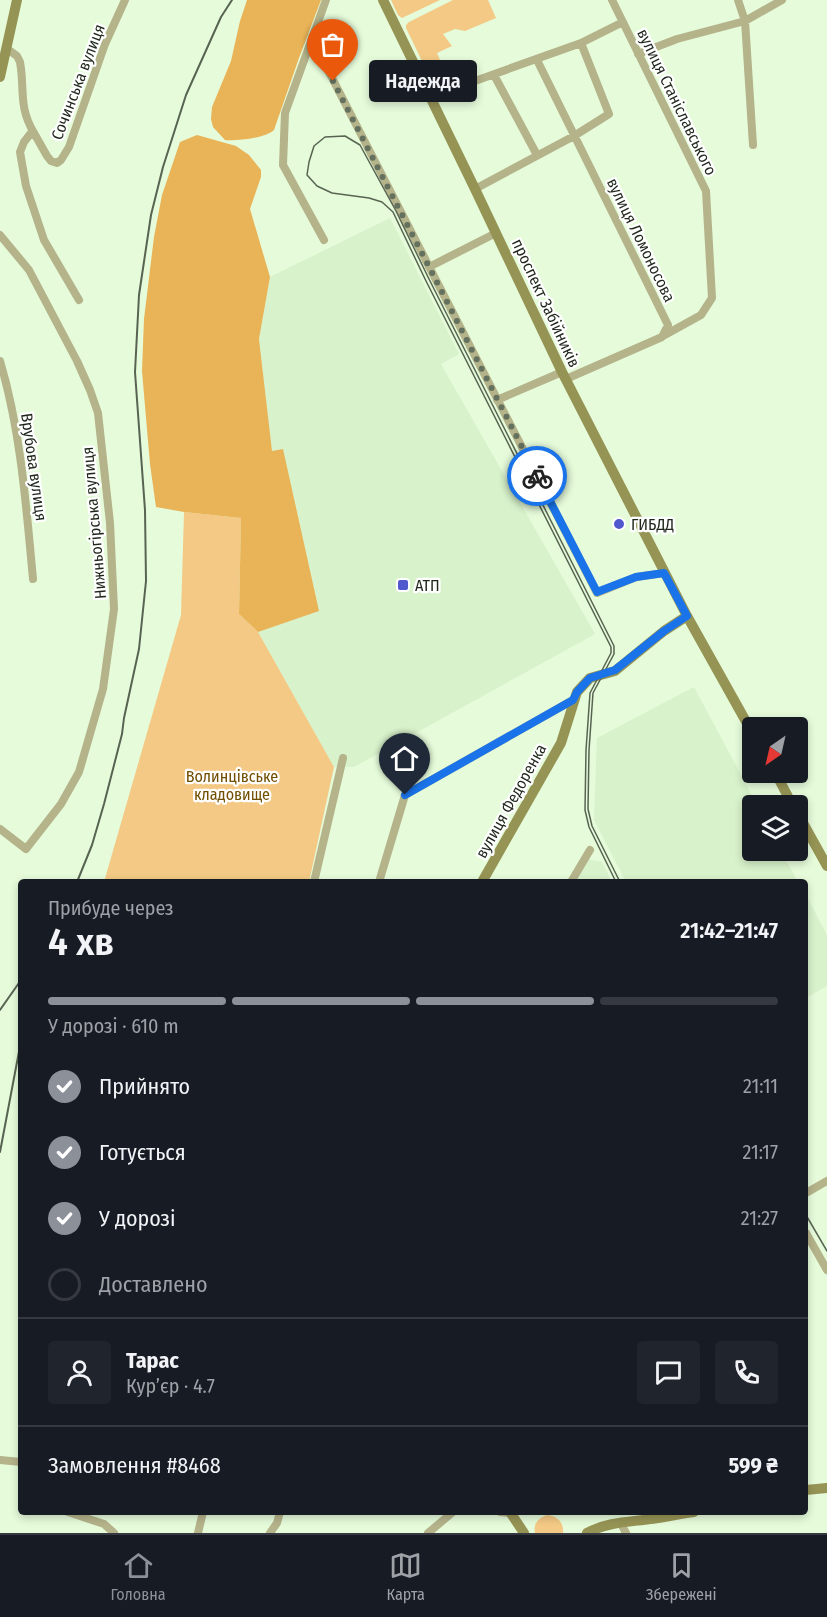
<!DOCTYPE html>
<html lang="uk">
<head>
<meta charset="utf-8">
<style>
  :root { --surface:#171b24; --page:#20242c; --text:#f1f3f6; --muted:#9ea1a6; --line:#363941; --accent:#8c9099 }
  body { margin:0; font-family:"Fira Sans Condensed",sans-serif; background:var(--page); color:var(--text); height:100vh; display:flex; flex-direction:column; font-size:22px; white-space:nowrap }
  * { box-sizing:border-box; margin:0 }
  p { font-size:20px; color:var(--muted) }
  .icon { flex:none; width:33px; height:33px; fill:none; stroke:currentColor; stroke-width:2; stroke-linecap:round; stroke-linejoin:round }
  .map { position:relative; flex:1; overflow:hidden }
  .panel { position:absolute; left:18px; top:879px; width:790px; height:636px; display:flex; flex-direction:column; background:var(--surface); border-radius:6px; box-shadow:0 3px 9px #0003 }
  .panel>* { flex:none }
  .needle { width:39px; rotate:214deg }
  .controls { position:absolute; left:742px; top:717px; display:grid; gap:12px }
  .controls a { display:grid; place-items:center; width:66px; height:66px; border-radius:6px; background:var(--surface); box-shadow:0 3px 9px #0003; font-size:30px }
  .pin { position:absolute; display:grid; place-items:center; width:51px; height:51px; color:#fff; margin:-62px -26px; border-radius:50% 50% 50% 0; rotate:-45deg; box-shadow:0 0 6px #0007 }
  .pin .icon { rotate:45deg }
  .courier { position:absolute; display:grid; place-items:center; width:60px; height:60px; margin:-30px; border:4px solid #1a73e8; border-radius:50%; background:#fff; color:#222; box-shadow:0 2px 8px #0007 }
  .bubble { position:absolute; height:42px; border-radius:6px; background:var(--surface); box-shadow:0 3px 9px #0003; font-size:20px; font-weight:600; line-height:42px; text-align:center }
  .headline em { font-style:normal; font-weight:600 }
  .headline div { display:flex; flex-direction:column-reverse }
  .headline { display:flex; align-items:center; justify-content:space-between; height:102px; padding:0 30px }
  h1 { font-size:39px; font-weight:600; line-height:45px }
  .bar { display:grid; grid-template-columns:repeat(4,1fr); gap:9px 6px; align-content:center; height:72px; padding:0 30px }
  .bar i { height:8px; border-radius:4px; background:var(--line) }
  .bar .selected { background:var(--accent) }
  .bar p { grid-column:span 4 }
  .line { display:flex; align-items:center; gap:15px; padding:0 30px; border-top:2px solid var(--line) }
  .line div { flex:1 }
  .round { display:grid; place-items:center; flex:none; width:63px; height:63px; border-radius:6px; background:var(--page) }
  ol { padding:0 30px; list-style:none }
  li { display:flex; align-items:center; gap:18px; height:66px }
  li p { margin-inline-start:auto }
  li .icon { padding:6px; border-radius:50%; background:var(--accent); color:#fff; stroke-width:4 }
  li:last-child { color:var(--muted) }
  li i { width:33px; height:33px; border:3px solid var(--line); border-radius:50% }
  .tabs { display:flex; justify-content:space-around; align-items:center; height:84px; border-top:2px solid var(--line); background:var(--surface); font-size:16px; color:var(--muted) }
  .tabs a { display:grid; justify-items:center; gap:3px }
  .tabs .selected { color:var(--accent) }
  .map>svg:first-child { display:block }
</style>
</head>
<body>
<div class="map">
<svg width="827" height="1533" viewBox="0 0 827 1533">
  <rect width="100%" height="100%" fill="#e5fbda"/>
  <!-- built -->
  <path fill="#d8f2cb" d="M390,218L459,354L441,364L595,634L354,767H334L258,632L318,611L282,449L272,452L259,339L270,277Z
    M694,687L757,805L753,806V850L781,851L798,882H626L594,820L597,738Z
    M588,859L602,862L612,882H575Z
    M806,895L827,935V986L806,998Z"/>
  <!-- green -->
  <path fill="#f3c985" d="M391,0H440L402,18L398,15Z
    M453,0H488L496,18L465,31L455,29L443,34L452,46L437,53L451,85L436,90L406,28V25L409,22Z
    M184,512L241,518L239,614L258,632L334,767L309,882H104L181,615Z
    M547,1515C557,1516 564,1522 563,1533H535C533,1524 538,1518 547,1515Z"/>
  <!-- forest -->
  <path fill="#e9b357" d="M247,0H321L299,58L274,130C266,138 237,141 225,140L213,127L211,119L212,107L231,61L240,21Z
    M197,135L236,146L249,155L261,170V177L250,209L270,277L259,339L272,451L283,449L319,611L258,632L239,614L241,518L184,512L156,507L150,464L142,371L144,319L154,237L162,195L180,142Z"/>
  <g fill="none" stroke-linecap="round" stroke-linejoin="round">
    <!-- street -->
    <path stroke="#b4b38a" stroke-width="8" d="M612,0L706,191L712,298L701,315L663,336
      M738,0L745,21L753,145
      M312,39L597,593L636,577L664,573
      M6,48L17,56L20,62C25,90 18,106 34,133
      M638,54L677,39L745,21L782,0
      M537,60L668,325L662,337L566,379
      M494,75L537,155
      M430,97L581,43
      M475,189L574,136L609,114L581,43L623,22
      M0,235L29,270L77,361L90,390L98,413L110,523L114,609L103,689L79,772L61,804L26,849L0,829
      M324,240L283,165L285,113L326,0
      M429,267L496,233
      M79,300L44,240L26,186L20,152L24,142L31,133H34L47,156L51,161L57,163L61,160L69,147L105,44L125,0
      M0,361C21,432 26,505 33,579
      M497,400L562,372
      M314,882L343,758
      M379,882L405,795L573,700
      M571,882L590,850
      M806,1193L827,1181
      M806,1233L827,1270
      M0,1460L21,1462
      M68,1512L104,1524L114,1533
      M500,1512L510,1513
      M620,1522L626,1533
      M198,1533L203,1512
      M270,1533L277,1523L280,1512
      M428,1533L453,1512"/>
    <!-- secondary -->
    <path stroke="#969454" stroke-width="10" d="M383,0L475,189L562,372L687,616L753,734
      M0,77L17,0
      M775,772L793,806
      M798,814L827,866
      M482,882L561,743L577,692L590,678L615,671L664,631L687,616
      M806,1490L827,1488
      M510,1512L524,1533
      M587,1533C607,1522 629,1522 651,1519C665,1517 680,1514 694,1512"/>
    <!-- tram -->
    <path stroke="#586452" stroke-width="1.5" d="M616,882L589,827L585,810L586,750L590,693L611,653V647L426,281L393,212L382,202L369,198L332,193L317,186L307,175L309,162L314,146L325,137L345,136L360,145L396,211L429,279L614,646V654L593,693L589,750L588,809L592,826L620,882
      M806,1215L827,1251"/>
    <!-- rail -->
    <path stroke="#586452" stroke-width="2" d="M77,882L92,845L104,804L122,734L124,718L139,649L146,581L145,510L135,372L139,295L151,215L163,167L186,95L221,17L232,0
      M0,1010L21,980
      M0,1152L21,1041"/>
  </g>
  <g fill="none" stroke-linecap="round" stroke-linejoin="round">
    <!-- done -->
    <path stroke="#64715e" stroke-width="6" stroke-dasharray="0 10.8" d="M333,81L537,476"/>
    <!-- route -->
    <path stroke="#1a73e8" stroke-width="8" d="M405,795L573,700L577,692L590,678L615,670L664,631L687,616L664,573L636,577L597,592L537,476"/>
  </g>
  <!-- markers -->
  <g fill="#5158ce" stroke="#fff" stroke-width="2">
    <circle cx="619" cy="524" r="6"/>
    <rect x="397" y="579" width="12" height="12" rx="3"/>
  </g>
  <g text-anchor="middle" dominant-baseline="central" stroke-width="4.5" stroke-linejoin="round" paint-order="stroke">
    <!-- street labels -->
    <g font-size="16" fill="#1f271b" stroke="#fff">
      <text transform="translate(78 82) rotate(-69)">Сочинська вулиця</text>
      <text transform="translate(677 102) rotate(64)">вулиця Станіславського</text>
      <text transform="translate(641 240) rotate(64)">вулиця Ломоносова</text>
      <text transform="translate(546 303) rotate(65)">проспект Забійників</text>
      <text transform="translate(34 467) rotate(82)">Врубова вулиця</text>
      <text transform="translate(94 523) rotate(-95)">Нижньогірська вулиця</text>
      <text transform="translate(511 801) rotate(-61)">вулиця Федоренка</text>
    </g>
    <!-- poi labels -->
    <g font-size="16" fill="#1f271b" stroke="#fff" text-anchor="start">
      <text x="631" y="524">ГИБДД</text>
      <text x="415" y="585">АТП</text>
    </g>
    <!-- park labels -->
    <g font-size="16" fill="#714e01" stroke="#fff">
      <text x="232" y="776">Волинцівське<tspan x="232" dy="18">кладовище</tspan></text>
    </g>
  </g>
</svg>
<div class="controls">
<a><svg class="needle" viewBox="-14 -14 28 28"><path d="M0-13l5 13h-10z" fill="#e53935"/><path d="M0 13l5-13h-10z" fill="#9ea1a6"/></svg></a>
<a><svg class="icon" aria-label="layers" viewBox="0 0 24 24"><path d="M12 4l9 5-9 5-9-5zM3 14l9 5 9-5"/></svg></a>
</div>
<div class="pin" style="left:333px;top:81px;background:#ea580c"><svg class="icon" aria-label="bag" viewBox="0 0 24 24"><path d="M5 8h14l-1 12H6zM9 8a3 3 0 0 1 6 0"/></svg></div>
<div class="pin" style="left:405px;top:795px;background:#1f2937"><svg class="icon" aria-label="home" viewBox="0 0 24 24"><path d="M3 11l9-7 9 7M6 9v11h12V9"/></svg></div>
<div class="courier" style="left:537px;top:476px"><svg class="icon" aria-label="bike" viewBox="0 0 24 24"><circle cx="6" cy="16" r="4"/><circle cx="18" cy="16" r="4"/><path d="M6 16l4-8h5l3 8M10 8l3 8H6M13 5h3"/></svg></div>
<div class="bubble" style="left:369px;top:60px;width:108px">Надежда</div>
<section class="panel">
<div class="headline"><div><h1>4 хв</h1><p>Прибуде через</p></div><em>21:42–21:47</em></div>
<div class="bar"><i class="selected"></i><i class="selected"></i><i class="selected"></i><i></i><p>У дорозі · 610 m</p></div>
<ol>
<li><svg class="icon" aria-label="check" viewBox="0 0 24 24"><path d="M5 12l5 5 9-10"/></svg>Прийнято<p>21:11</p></li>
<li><svg class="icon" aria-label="check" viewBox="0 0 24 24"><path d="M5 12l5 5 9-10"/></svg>Готується<p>21:17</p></li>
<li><svg class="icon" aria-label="check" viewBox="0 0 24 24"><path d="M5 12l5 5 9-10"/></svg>У дорозі<p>21:27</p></li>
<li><i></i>Доставлено</li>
</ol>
<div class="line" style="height:108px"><a class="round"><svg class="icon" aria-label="person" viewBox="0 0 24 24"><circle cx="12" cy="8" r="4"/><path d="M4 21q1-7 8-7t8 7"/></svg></a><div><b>Тарас</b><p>Кур’єр · 4.7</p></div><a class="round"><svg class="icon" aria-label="chat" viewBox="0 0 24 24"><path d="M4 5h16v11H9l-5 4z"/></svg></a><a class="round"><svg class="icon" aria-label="phone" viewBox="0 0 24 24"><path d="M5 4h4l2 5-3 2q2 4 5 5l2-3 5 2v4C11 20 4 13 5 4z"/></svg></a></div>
<div class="line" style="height:78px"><div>Замовлення #8468</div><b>599 ₴</b></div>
</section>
</div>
<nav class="tabs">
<a class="selected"><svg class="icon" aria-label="home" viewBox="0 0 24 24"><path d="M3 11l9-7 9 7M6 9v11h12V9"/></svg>Головна</a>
<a><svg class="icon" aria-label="map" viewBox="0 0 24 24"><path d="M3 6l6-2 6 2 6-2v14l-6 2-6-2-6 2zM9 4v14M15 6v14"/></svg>Карта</a>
<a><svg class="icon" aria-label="saved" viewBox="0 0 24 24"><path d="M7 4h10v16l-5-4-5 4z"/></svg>Збережені</a>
</nav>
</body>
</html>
